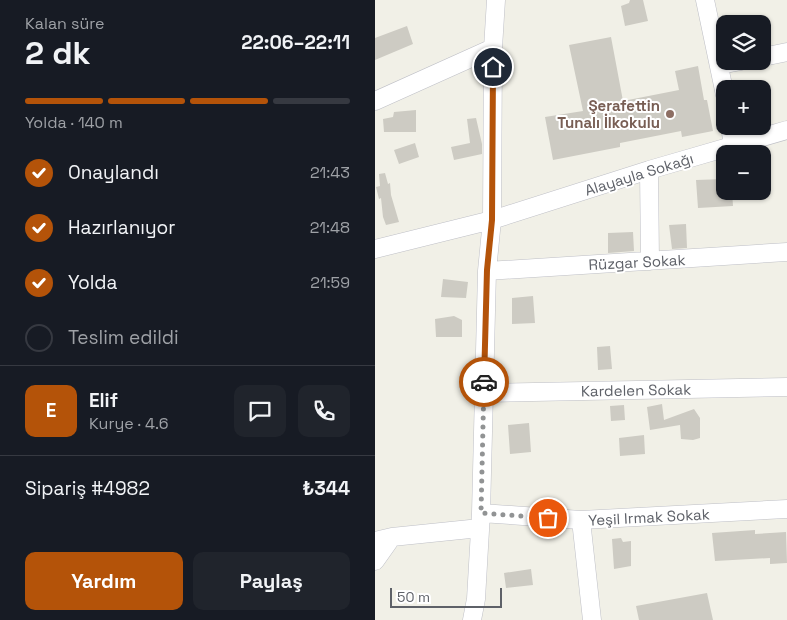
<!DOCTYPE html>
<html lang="tr">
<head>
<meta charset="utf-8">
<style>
  :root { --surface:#171b24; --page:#20242c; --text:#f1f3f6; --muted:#9ea1a6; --line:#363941; --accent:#b45309 }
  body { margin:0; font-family:"Space Grotesk",sans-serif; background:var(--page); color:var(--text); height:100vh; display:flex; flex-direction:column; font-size:19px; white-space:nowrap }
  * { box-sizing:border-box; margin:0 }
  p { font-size:16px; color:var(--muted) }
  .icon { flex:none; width:28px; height:28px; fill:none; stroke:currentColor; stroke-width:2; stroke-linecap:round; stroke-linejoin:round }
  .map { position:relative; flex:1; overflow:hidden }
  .sheet { display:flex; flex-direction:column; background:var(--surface); width:375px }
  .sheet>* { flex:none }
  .fabs { position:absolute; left:341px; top:15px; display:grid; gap:10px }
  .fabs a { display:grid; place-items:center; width:55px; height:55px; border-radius:10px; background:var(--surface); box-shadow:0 1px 4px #0004; font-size:25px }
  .scale { position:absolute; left:15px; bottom:12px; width:112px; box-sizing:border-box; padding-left:5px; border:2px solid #5e6168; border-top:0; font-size:14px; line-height:18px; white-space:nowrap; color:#5e6168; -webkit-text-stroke:4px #fff; paint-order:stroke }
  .pin { position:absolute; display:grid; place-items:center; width:42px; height:42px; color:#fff; margin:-21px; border:2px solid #fff; border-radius:50%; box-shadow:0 1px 5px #0007 }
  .courier { position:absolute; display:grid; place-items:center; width:50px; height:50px; margin:-25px; border:4px solid #b45309; border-radius:50%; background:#fff; color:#222; box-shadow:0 1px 6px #0007 }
  .overview em { font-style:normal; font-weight:700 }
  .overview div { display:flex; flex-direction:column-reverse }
  .overview { display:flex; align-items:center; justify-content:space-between; height:85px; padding:0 25px }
  h1 { font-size:32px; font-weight:700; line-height:38px }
  .bar { display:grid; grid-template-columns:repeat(4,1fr); gap:8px 5px; align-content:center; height:60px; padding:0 25px }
  .bar i { height:6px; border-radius:4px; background:var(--line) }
  .bar .active { background:var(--accent) }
  .bar p { grid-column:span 4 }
  .line { display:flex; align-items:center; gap:12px; padding:0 25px; border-top:1px solid var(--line) }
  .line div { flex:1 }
  .round { display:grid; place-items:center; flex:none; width:52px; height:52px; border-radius:10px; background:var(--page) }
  ol { padding:0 25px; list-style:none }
  li { display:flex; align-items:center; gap:15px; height:55px }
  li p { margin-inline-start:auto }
  li .icon { padding:5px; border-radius:50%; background:var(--accent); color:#fff; stroke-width:4 }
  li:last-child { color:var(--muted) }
  li i { width:28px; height:28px; border:2px solid var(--line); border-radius:50% }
  .primary-button { display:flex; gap:10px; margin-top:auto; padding:10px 25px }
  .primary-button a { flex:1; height:58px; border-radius:10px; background:var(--accent); color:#fff; font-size:20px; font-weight:700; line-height:58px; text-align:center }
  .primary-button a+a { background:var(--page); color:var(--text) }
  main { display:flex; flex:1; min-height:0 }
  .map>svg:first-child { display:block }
</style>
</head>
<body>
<main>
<section class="sheet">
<div class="overview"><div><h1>2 dk</h1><p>Kalan süre</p></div><em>22:06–22:11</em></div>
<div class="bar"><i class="active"></i><i class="active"></i><i class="active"></i><i></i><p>Yolda · 140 m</p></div>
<ol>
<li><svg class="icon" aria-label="check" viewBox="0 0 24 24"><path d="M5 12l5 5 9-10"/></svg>Onaylandı<p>21:43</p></li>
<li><svg class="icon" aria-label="check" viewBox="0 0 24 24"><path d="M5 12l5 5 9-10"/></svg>Hazırlanıyor<p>21:48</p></li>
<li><svg class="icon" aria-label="check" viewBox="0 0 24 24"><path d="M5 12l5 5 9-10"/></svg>Yolda<p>21:59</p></li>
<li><i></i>Teslim edildi</li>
</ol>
<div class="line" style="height:90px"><b class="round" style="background:var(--accent);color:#fff">E</b><div><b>Elif</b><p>Kurye · 4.6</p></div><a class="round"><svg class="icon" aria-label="chat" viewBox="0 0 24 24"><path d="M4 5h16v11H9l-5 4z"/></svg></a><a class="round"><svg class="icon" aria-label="phone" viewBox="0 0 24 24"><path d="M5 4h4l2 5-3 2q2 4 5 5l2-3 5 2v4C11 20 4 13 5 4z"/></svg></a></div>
<div class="line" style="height:65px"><div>Sipariş #4982</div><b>₺344</b></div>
<div class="primary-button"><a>Yardım</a><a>Paylaş</a></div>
</section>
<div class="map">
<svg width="412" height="620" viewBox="0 0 412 620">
  <rect width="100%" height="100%" fill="#f1f0e7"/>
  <!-- building -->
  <path fill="#cdcbc3" d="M255,0H268L273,21L250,26L246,6L254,3Z
    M32,26L38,44L0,60V38Z
    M236,37L248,101L304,90L300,71L323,66L329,100H332L338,131L307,137L306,131L245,143V147L178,160L170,117L208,111L194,45Z
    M41,110V132H9L8,119L18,117L19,112Z
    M101,118L107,144V154L79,160L76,147L95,143L92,119Z
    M40,143L44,157L24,164L19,150Z
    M10,173L13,184L15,183L16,195L24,222L11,225L8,217L6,198L4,199L1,187L5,186L4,174Z
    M350,179V191H357L358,206L323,208L321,180Z
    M311,224L312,248L297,249L294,225Z
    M258,232L259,251L233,253V233Z
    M68,279L93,282L91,298L66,297Z
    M158,296L160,323L137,324V298Z
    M79,316L87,320V337H61L60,319Z
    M235,346L237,369L223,370L222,347Z
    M287,404L289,420L319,409L325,418V438L318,440L306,439L305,425L275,430L272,407Z
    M249,405L250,420L236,421L235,406Z
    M154,423L156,452L135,454L133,425Z
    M269,435L270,454L245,456L244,438Z
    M380,530V534L411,532L412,563L395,564V558L340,561L337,533Z
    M246,538L248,542L256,541V566L239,569L237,539Z
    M156,569L158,585L131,588L129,573Z
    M332,593L338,620H264L261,606Z"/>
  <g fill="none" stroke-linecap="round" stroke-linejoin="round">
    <!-- street casing -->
    <g stroke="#bebfc6" stroke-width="19">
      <path id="street" d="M330,0L350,95
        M388,57L412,52
        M345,65L366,61
        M0,101L118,48
        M355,126L358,146
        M274,170L275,261
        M0,249L117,220L274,170L412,130
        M112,271L412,252
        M109,393L412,387
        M106,513L206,520L412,509
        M206,520L217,620
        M0,541L17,537L105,528
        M0,561L17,537
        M97,620L101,599L106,513L112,271L117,220L118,48L121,0"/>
    </g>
    <!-- street -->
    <use href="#street" stroke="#fff" stroke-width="18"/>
  </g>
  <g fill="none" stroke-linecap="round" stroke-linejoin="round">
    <!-- done -->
    <path stroke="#919394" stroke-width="5" stroke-dasharray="0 9" d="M109,382L106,513L173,518"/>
    <!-- route -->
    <path stroke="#b45309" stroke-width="6" d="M109,382L112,270L117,220L118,67"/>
  </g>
  <!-- markers -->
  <circle fill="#8d6e63" stroke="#fff" stroke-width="2" cx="295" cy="114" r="5"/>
  <g text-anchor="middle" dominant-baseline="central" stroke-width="4" stroke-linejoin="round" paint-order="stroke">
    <!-- education labels -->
    <g font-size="15" font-weight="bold" fill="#785e54" stroke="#fff" text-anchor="end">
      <text x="285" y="105">Şerafettin<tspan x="285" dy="17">Tunalı İlkokulu</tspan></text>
    </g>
    <!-- street labels -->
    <g font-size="15" fill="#5e6168" stroke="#fff">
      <text transform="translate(264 174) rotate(-17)">Alayayla Sokağı</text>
      <text transform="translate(262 262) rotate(-3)">Rüzgar Sokak</text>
      <text transform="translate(261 390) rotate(-1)">Kardelen Sokak</text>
      <text transform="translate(274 517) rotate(-3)">Yeşil Irmak Sokak</text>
    </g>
  </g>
</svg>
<div class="fabs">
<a><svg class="icon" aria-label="layers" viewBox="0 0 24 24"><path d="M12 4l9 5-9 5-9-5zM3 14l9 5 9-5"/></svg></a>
<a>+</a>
<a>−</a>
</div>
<div class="scale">50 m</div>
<div class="pin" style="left:173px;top:518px;background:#ea580c"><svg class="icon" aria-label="bag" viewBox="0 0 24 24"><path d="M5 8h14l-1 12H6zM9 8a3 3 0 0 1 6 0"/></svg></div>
<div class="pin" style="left:118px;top:67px;background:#1f2937"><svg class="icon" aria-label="home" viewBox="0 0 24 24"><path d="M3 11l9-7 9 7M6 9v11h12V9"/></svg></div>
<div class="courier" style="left:109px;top:382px"><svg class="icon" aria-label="car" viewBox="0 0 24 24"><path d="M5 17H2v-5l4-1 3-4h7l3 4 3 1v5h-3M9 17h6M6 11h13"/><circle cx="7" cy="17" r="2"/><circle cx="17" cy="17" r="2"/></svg></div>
</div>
</main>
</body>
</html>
